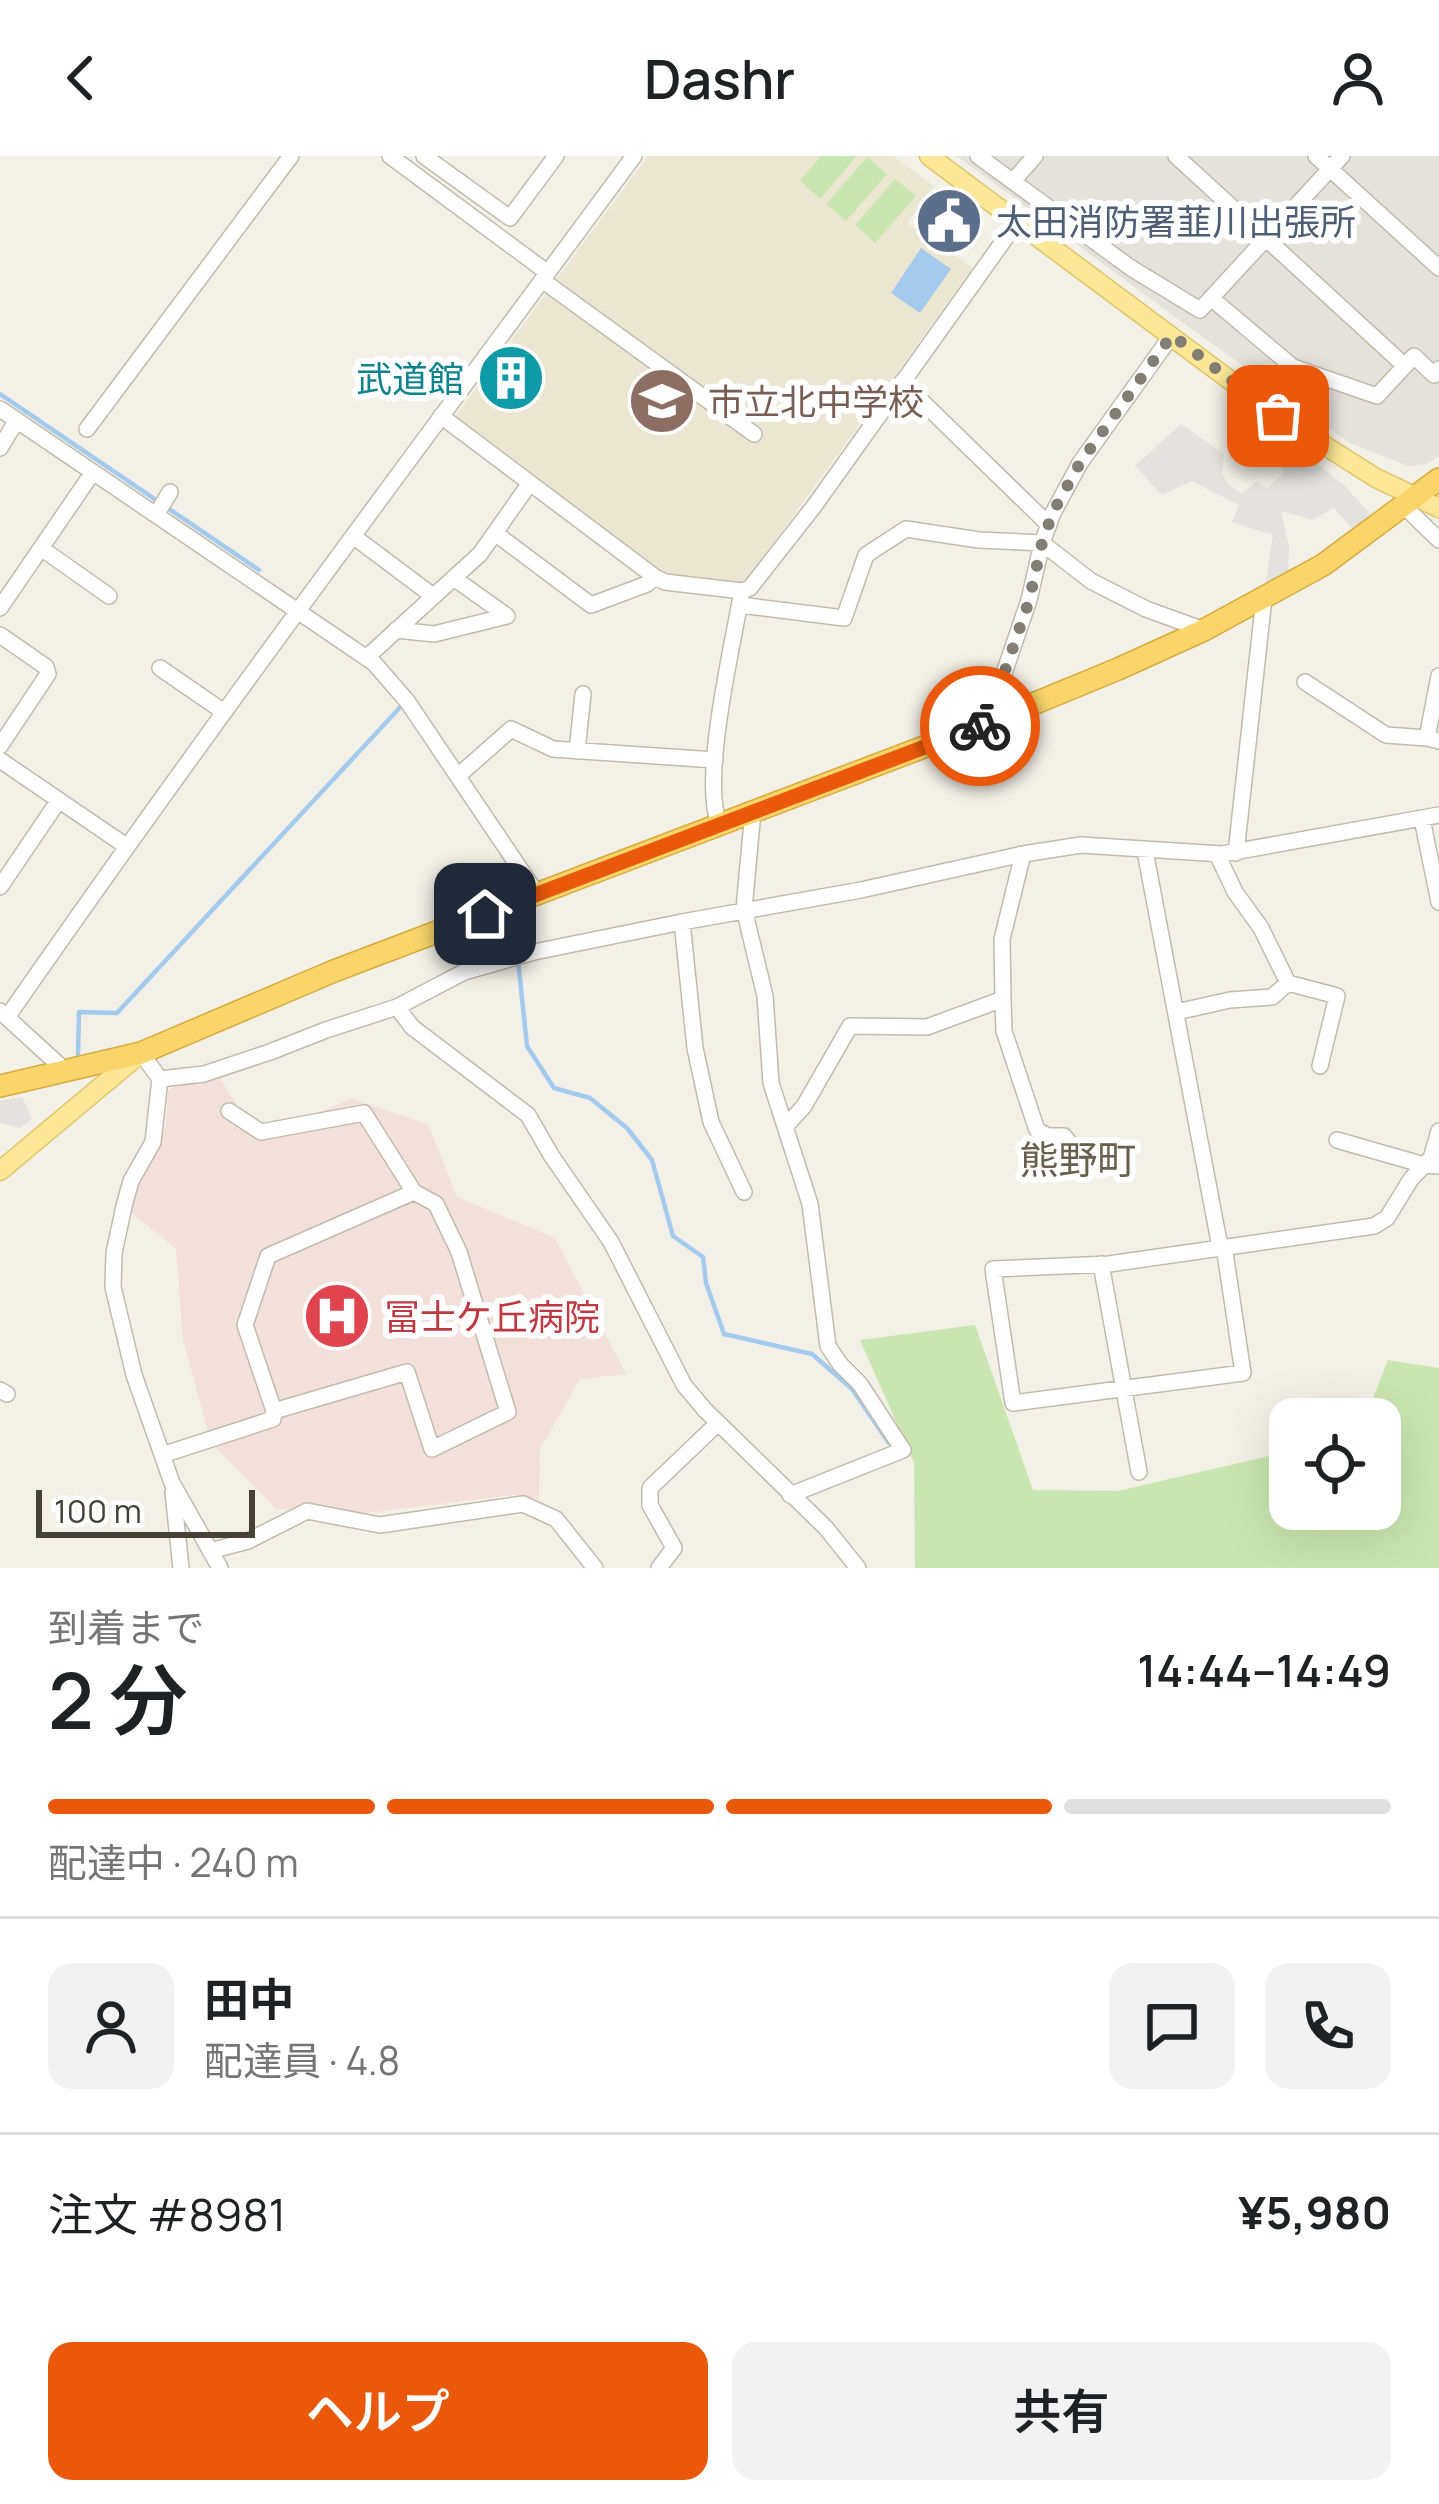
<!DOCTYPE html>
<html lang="ja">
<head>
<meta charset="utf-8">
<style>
  :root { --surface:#fff; --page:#f2f2f2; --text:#202124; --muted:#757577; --line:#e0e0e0; --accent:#ea580c }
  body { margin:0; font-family:Manrope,"Noto Sans JP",sans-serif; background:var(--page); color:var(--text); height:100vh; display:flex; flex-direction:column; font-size:45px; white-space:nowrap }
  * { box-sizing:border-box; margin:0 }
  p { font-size:39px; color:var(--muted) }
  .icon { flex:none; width:66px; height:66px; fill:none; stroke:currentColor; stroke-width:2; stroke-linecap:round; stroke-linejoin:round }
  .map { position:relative; height:1412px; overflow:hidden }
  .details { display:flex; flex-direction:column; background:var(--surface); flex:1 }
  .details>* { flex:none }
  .buttons { position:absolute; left:1269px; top:1242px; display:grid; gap:24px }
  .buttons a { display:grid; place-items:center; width:132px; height:132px; border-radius:24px; background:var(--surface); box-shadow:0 12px 48px #0002; font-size:60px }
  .scale { position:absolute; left:36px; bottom:30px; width:219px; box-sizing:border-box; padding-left:12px; border:6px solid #454136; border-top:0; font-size:33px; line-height:42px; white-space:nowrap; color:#454136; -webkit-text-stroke:9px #fff; paint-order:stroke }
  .pin { position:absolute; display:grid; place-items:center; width:102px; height:102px; color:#fff; margin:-51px; border-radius:24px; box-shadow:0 6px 18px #0006 }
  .courier { position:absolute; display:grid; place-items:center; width:120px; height:120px; margin:-60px; border:9px solid #ea580c; border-radius:50%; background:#fff; color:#222; box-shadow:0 3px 15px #0007 }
  .summary em { font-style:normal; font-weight:600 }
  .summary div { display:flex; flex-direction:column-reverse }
  .summary { display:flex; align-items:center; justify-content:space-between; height:204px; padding:0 48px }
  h1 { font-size:78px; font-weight:600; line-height:90px }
  .bar { display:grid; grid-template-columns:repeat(4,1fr); gap:18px 12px; align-content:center; height:144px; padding:0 48px }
  .bar i { height:15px; border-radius:9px; background:var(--line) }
  .bar .active { background:var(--accent) }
  .bar p { grid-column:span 4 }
  .line { display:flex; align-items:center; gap:30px; padding:0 48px; border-top:3px solid var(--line) }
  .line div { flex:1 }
  .round { display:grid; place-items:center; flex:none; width:126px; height:126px; border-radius:24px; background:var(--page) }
  .action { display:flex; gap:24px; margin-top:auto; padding:24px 48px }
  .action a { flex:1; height:138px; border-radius:24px; background:var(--accent); color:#fff; font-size:48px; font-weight:600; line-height:138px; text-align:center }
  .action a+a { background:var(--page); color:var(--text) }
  header { display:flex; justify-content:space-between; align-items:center; height:156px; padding:0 48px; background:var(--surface); font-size:54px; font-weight:600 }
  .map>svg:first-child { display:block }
</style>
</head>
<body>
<header><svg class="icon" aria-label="back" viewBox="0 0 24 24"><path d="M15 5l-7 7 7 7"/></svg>Dashr<svg class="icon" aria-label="person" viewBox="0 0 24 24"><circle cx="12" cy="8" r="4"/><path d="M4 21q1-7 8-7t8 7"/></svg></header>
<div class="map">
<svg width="1439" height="1412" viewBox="0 0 1439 1412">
  <rect width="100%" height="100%" fill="#f3f0e7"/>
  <!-- industrial -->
  <path fill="#e5e1db" d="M957,0H1439V300L1427,308L1408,310L1350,287L1182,166Z"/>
  <!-- education -->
  <path fill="#ebe6d1" d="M648,0H893L934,30L907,67L973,112L743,429L668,421L454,262Z"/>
  <!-- medical -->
  <path fill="#f3e0da" d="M220,922L242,958L267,969L284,970L351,943L428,968L457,1041L555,1082L626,1218L580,1223L540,1293L539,1343L513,1339L360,1358L276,1353L211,1286L183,1184L176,1093L124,1050L160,990L166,967L168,935L178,928L190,927L198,929Z"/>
  <!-- green -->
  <path fill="#cae6b0" d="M821,0H857L820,43L800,25Z
    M867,1L887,18L846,65L826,48Z
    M895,23L916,40L875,87L855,69Z
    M975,1169L1033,1334L1118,1335L1290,1295V1353H1380V1263H1365L1388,1204L1439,1212V1412H915L914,1307L860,1184Z"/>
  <!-- parking -->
  <path fill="#e4e2de" d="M1181,268L1224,298L1222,317L1229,329L1242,337L1257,325L1267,332L1284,317L1280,310L1299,293L1345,330L1374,362L1356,377L1334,352L1312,364L1281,355L1289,391L1288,419L1265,431L1273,379L1232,366L1239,349L1192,325L1162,339L1135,310Z
    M22,941L32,963L20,972L0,967V945Z"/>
  <!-- water -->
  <path fill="#a4caee" d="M921,92L951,113L920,157L891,137Z"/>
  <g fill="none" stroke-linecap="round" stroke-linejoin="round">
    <!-- stream -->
    <path stroke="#a4caee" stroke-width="4.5" d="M0,238L259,414
      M518,804L527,890L554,932L590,942L627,972L652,1004L673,1080L703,1101L706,1127L724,1178L812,1198L852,1233L889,1287
      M78,899L79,856L117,857L405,546"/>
    <!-- minor casing -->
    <g stroke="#c1bbac" stroke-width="18">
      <path id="minor" d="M390,0L548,117
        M424,0L510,62L556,0
        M978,0L1131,112L1200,154L1342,0
        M1176,0L1405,210
        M1316,0L1439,112
        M1013,25L1035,0
        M542,124L754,278
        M1211,142L1293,211L1377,240L1414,200L1434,219L1439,213
        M902,226L1049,369
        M0,253L374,507L407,545L537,738
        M441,260L655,421L665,426L742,435L750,432L815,349L1017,66
        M87,273L291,0
        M0,292L17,264
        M1404,350L1439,384
        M156,359L170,336
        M495,377L591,449L647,428L655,421
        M353,380L433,440
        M41,392L109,440
        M740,449L844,462L866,399L906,373L979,384L1042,387L1091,425L1146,453L1204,474
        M0,452L93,316
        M396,474L434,478L507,460L455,423
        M0,479L46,511L48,518L0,590
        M366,502L480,398L530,327
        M160,512L224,556
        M1439,520L1427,582L1439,585
        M1305,526L1386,579L1427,582
        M987,567L1029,444L1042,387L1053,357L1080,307L1172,179
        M577,595L583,538
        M0,604L126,690
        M458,620L511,573L553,593L715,604
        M753,655L744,753L765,840L771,927L810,1048L828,1190L840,1208L860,1228L903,1294L790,1339
        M1422,663L1439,746
        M719,668C701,622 732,493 741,440
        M1145,695L1220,1091
        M1236,697L1264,442
        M1217,698L1235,736L1261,772L1288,827L1337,840L1320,910
        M0,731L59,644
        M682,766L695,892L711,966L744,1036
        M1003,843L1004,875L1037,974L1048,980H1064L1073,991L1071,1006
        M397,851L412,871L528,959L551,999L611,1086L684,1229L705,1254L826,1372L858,1412
        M0,855L59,909L60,916
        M1176,856L1230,844L1272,841L1288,827
        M8,860C210,569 423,286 634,0
        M141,897L160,923L204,918L270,896L326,874L397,851L464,816L534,796L682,766L861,734L1023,698L1081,689L1222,698L1439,659
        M160,923L153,986L131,1025L124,1050L114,1097L113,1131L134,1219L172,1327L220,1412
        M229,955L261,976L364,957L414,1036L268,1100L245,1169L274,1255L407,1216L432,1293L508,1256L459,1096L436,1048L414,1036
        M785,971L804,950L850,870L927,871L1003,843L1002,783L1023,698
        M1337,984L1424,1009L1439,1010
        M1224,1090L1243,1217L1013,1247L993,1113L1109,1108L1374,1070L1387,1062L1411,1023L1431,1002L1439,975
        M1101,1108L1139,1316
        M0,1234L7,1238
        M162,1299L273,1263L274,1255
        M173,1336L181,1412
        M210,1395L248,1385L307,1355L380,1369L523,1348L556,1363L595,1412
        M659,1412L674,1392L650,1349V1332L718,1267"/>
    </g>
    <!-- major casing -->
    <g stroke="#e0c568" stroke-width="21">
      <path id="major" d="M929,0L1278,260L1376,322L1439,352
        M0,1015L141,897"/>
    </g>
    <!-- highway casing -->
    <g stroke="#d8ab3b" stroke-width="24">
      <path id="highway" d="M0,930L141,897L334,815L987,567L1118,513L1204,474L1323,409L1439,323"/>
    </g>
    <!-- minor -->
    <use href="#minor" stroke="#fff" stroke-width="15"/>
    <!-- major -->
    <use href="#major" stroke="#fbe797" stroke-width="18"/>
    <!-- highway -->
    <use href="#highway" stroke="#f9d56b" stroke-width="21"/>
  </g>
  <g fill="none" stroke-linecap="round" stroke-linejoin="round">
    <!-- done -->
    <path stroke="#827e74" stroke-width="12" stroke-dasharray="0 21.6" d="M980,570L987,567L1029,445L1042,387L1053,356L1080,307L1172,179L1278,260"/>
    <!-- route -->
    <path stroke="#ea580c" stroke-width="15" d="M485,758L980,570"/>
  </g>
  <!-- icons -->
  <defs>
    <g id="civic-disc" transform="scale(3.45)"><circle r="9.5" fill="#5c6f8a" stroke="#fff"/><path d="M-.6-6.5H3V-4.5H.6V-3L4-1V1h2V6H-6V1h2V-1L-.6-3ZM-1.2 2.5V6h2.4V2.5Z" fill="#fff"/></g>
    <g id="building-disc" transform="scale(3.45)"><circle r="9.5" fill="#0f9aa8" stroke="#fff"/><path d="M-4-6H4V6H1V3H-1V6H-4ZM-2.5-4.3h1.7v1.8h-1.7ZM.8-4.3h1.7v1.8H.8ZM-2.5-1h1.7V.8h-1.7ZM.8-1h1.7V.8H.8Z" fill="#fff"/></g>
    <g id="school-disc" transform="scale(3.45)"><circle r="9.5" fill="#8d6e63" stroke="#fff"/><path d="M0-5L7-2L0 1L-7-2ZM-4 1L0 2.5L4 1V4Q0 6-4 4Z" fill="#fff"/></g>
    <g id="hospital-disc" transform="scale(3.45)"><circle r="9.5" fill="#e0444e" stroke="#fff"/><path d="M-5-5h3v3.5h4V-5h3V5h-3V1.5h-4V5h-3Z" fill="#fff"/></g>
  </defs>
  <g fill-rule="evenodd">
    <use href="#civic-disc" x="949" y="65"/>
    <use href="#building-disc" x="511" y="222"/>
    <use href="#school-disc" x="662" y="245"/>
    <use href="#hospital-disc" x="337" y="1160"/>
  </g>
  <g text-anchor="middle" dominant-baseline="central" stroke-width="12" stroke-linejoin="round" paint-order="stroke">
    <!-- service labels -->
    <g font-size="36" fill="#4e5e75" stroke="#fff" text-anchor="start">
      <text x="996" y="65">太田消防署韮川出張所</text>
    </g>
    <!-- culture labels -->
    <g font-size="36" fill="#0d838f" stroke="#fff" text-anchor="end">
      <text x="464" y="222">武道館</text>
    </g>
    <!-- education labels -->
    <g font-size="36" fill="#785e54" stroke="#fff" text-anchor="start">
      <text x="708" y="245">市立北中学校</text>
    </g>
    <!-- health labels -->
    <g font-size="36" fill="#be3a42" stroke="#fff" text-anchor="start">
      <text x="384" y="1160">冨士ケ丘病院</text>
    </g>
    <!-- neighbourhood labels -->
    <g font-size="39" fill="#685f4d" stroke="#fff">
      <text x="1078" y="1003">熊野町</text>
    </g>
  </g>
</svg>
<div class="buttons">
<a><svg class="icon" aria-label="locate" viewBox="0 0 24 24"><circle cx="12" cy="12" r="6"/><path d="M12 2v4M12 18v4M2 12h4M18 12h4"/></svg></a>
</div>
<div class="scale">100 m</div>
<div class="pin" style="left:1278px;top:260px;background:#ea580c"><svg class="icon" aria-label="bag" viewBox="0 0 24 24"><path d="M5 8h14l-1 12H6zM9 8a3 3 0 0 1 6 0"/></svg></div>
<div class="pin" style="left:485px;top:758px;background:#1f2937"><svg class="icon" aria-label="home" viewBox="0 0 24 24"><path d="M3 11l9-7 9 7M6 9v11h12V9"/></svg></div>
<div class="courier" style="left:980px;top:570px"><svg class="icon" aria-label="bike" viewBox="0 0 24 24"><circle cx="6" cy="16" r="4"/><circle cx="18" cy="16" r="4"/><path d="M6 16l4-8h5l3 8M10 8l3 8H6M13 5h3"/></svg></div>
</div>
<section class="details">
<div class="summary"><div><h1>2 分</h1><p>到着まで</p></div><em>14:44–14:49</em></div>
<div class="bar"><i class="active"></i><i class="active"></i><i class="active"></i><i></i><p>配達中 · 240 m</p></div>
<div class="line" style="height:216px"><a class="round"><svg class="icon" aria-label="person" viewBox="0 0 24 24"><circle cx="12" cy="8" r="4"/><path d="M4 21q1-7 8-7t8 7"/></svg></a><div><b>田中</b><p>配達員 · 4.8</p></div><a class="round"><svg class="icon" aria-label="chat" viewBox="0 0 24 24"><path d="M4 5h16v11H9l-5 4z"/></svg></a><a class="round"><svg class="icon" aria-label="phone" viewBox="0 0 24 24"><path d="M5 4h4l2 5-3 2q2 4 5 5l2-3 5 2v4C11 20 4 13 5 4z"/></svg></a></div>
<div class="line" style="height:156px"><div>注文 #8981</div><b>¥5,980</b></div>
<div class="action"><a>ヘルプ</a><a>共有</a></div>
</section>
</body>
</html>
